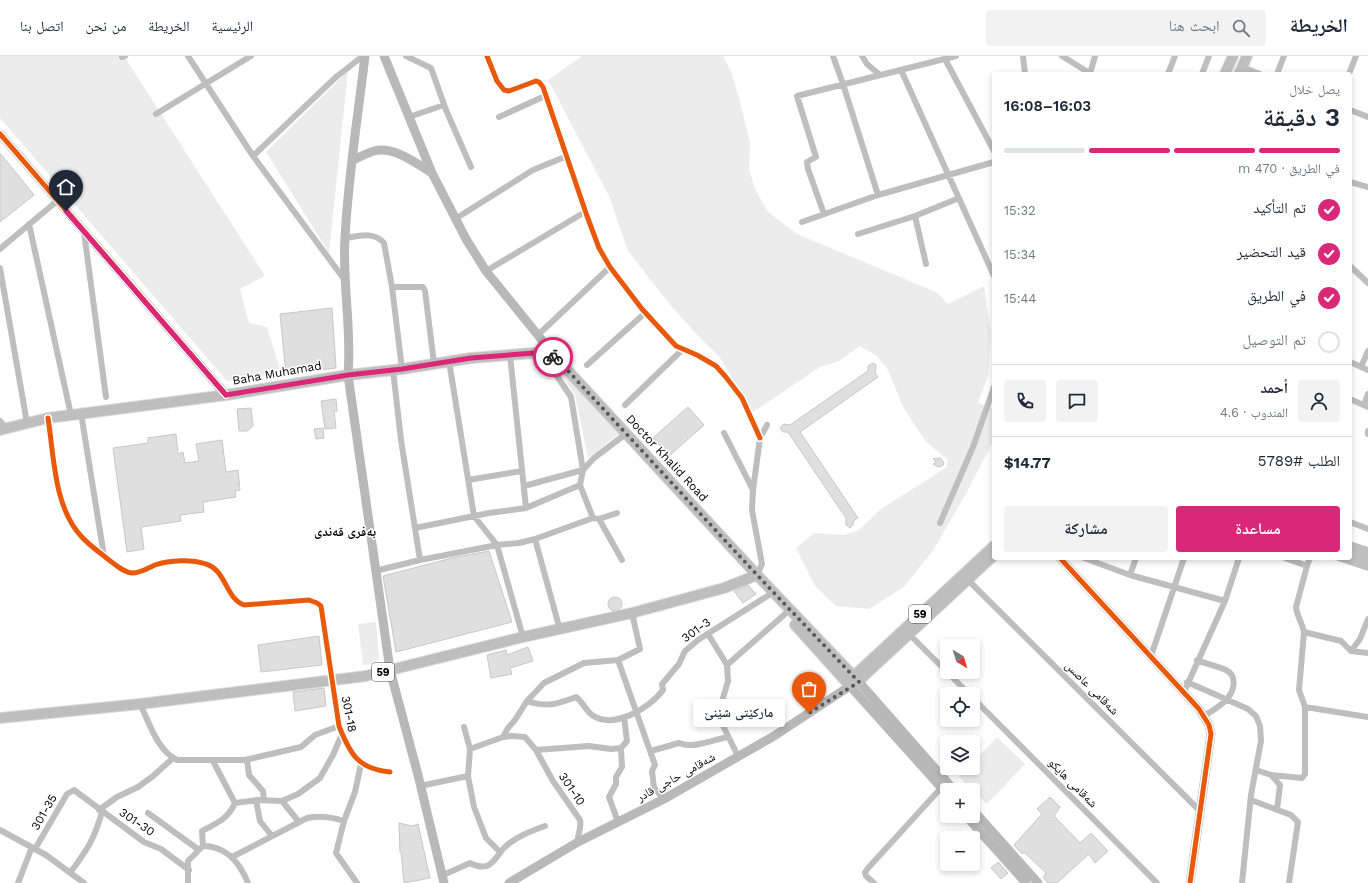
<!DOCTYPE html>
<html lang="ar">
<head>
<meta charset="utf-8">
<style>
  :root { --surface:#fff; --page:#f2f2f3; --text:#1f2937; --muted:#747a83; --line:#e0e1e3; --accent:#db2777 }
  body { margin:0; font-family:"Work Sans","Noto Naskh Arabic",sans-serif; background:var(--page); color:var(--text); direction:rtl; height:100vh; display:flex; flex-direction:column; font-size:15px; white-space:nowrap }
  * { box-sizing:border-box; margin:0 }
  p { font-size:13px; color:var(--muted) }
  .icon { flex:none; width:22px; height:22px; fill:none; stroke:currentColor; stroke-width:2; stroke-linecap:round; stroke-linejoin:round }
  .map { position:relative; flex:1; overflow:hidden; direction:ltr }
  .panel { position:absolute; left:992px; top:16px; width:360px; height:488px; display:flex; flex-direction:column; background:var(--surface); border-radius:4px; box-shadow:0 2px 6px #0003; direction:rtl }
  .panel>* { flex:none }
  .needle { width:26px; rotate:142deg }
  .tools { position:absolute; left:940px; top:583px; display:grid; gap:8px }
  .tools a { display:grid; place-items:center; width:40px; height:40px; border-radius:4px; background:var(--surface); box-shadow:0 2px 6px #0003; font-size:20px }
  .pin { position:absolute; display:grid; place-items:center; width:34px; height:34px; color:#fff; margin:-41px -17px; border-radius:50% 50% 50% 0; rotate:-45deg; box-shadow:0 0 4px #0007 }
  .pin .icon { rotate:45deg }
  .courier { position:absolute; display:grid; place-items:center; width:40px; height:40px; margin:-20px; border:3px solid #db2777; border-radius:50%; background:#fff; color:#222; box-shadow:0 1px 5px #0007 }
  .bubble { position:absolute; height:28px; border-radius:4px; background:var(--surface); box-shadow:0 2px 6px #0003; font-size:13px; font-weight:600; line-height:28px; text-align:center; direction:rtl }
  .overview em { font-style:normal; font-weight:600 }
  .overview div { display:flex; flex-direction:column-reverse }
  .overview { display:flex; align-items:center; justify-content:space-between; height:68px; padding:0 12px }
  h1 { font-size:26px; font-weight:600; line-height:30px }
  .bar { display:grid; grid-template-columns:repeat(4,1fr); gap:6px 4px; align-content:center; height:48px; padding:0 12px }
  .bar i { height:5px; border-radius:3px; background:var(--line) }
  .bar .on { background:var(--accent) }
  .bar p { grid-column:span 4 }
  .line { display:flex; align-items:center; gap:10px; padding:0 12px; border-top:1px solid var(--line) }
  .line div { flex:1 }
  .round { display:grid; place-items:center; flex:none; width:42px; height:42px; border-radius:4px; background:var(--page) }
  ol { padding:0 12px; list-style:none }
  li { display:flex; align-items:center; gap:12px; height:44px }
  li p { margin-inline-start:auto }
  li .icon { padding:4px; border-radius:50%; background:var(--accent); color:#fff; stroke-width:4 }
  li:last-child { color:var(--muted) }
  li i { width:22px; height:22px; border:2px solid var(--line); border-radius:50% }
  .cta { display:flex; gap:8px; margin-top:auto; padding:8px 12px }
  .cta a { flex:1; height:46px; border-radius:4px; background:var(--accent); color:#fff; font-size:16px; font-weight:600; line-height:46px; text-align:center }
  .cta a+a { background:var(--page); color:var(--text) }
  header { display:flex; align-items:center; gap:24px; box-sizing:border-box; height:56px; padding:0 20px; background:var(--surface); border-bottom:1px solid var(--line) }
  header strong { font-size:19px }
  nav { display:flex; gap:22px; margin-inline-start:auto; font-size:14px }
  .search { width:280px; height:36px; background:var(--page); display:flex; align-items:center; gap:10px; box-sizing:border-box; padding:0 14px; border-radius:4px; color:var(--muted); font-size:15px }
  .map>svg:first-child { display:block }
</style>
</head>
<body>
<header>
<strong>الخريطة</strong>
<div class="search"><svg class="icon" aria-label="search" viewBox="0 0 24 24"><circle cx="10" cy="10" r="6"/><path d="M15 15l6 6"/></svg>ابحث هنا</div>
<nav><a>الرئيسية</a><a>الخريطة</a><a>من نحن</a><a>اتصل بنا</a></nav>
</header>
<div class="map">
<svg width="1368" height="827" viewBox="0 0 1368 827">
  <rect width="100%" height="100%" fill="#fff"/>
  <!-- green -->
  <path fill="#ececec" d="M0,0H124L265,220L240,233L249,267L267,271L281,317L227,325L0,62Z
    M582,0H723L731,15L742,53L750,87L749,113L755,133L768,156L797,178L936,236L948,248L984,230L991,277L988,320L978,347L994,353V384L963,443L934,493L904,531L869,553L836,550L815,530L796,492L814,477L844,479L859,474L881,453L947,411V403L926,386L903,351L888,314L877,300L860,290L839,305L820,311L753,356L719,300L700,282L671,250L628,195L609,140L548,24Z
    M348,15L329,197L266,96Z
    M555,309L569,318L621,376L588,402L575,339Z
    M376,566L379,603L373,608L363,609L358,568Z
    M997,681L1025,708L987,748L959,721L968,712H973V706Z"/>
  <!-- water -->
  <path fill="#bfbfbf" d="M1350,485L1368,491V515L1329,502H1350Z"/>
  <!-- building -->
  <path fill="#dfdfdf" stroke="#c7c7c7" d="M0,97L34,139L0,166Z
    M332,252L336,312L286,318L280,258Z
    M873,307L876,309L875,317L878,321L800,376L858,462L854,464L853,469L850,472L846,469V462L788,376H783L780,372L784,368L790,369L868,315V310Z
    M336,343L337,355H334L336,372L325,373L321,345Z
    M688,351L704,369L669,400L653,382Z
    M251,352L253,370L247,375H239L237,353Z
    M323,372L324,382L316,383L314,373Z
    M176,378L178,398L183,396L185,407L199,405L196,388L222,384L226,416L238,414L240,434L235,435L236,441L203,446L204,456L180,459L181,465L141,471L144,493L127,496L113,392L148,387V382Z
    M940,402L943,405L944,408L942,410L938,411L933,408L936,406L933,403Z
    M489,495L512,566L396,596L383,520L452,502Z
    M748,529L756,538L743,547L734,535Z
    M608 548a7 7 0 1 1 14 0a7 7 0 1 1-14 0Z
    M319,580L322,609L261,616L258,589Z
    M528,591L533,605L510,612L512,618L491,622L487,599L506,594L507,599Z
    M324,632L326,650L295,655L293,636Z
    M1050,741L1060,751L1054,760L1080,787L1091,777L1108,795L1095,807L1089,798L1057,827H1048L1043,821L1046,817L1024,796L1022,798L1014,789L1042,758L1037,753Z
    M399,767L412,770L418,768L430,822L404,827L401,796H400Z
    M998,806L1008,817L1001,823L991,812Z"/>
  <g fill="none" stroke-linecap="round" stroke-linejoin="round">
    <!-- primary casing -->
    <g stroke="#dbdbdb" stroke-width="12">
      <path id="primary" d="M1225,18L1233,0
        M1239,18L1247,0
        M0,374L48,362L226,339L348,319L402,313L471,302L534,297L547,299L558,304L757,519L859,626
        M795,569L850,630
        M854,629L992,501
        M850,630L854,620L994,490
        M0,662L140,648L366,620L523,581L632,557L724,532L757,519"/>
    </g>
    <!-- street -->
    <path stroke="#bebebe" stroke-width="6" d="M188,0L253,100L344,223
      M406,0L431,12L446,54L471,111
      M487,0L497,25L504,34L509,35L536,25L539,26L543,31L587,160L599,192L610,211L642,253L676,290L697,299L716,310L725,320L742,342L760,382
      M833,0L843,28L878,139
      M862,0L867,8L880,19
      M1023,0L1025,18
      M1062,0L1091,18
      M122,1L125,0
      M945,3L994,95
      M1242,11L1260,18
      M901,14L994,220
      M1090,18L1095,0
      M1168,18L1175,0
      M1202,18L1209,0
      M1277,18L1284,0
      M1349,18L1356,0
      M1350,54L1368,61
      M156,58L251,0
      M409,61L444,49
      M499,61L547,39
      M253,100L336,21L363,0
      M1350,126L1368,131
      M824,158L808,113L807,106L816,101L797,40L956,0
      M915,160L926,208
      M455,163L533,114L567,100
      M802,166L878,139L994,106
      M29,168L71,359
      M84,176L106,341
      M858,178L915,160L959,142
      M345,182C359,180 373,175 384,187L392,231L402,313
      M0,193L57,145
      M1350,210L1368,227
      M0,212L27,367
      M486,215L585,156
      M392,231H423L425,235L434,307
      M539,278L610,211
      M510,299L526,452
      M543,299L571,341L583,414L580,429L593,462
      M449,305L474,460L497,489L523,581
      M1350,306L1368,314
      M587,309L645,257
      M1361,311L1368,295
      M393,314L401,384L420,504
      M1350,343L1368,351
      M625,349L682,294
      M1364,349L1368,338
      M81,357L104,500
      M48,362C54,400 54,451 81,480C88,488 96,494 104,500C112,506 122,516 132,517C141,517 148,512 155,509C170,504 191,503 206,508C226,514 226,543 244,549L309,544L317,547L321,550L339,670C350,698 358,713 390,716
      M0,365L5,371
      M1368,375V378
      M724,377L753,434
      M468,424L522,415
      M524,430L583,414L594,402L627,377
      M599,463L622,504
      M1350,466L1368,473
      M940,467L973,391L994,331
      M415,472L489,457L526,452L580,429
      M535,483L560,574
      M1084,502L1130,519L1136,502
      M1307,510L1310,502
      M375,515L420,504L497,489L519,487L535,483L593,462L599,463L617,457
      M757,519L762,508L752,454L753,434L760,382L767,369
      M1130,519L1225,545L1184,636
      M968,524L1200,755
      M1225,545L1239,502
      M632,557L640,593L618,604L655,709L652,715L654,732L664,743
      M1304,576L1341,585L1351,595L1368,597
      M708,578L727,609L728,625L723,642V670L738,700
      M909,578L947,616
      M1351,595L1360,583L1368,563
      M1151,600L1184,502
      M1197,604C1206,608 1218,610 1226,614C1238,620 1234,635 1227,643C1221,650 1212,655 1204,660
      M727,609L785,558
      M947,616L969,638
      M1187,626L1248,653L1256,660L1260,670L1261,685L1251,739L1242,827
      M973,642L1157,827
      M527,645C547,652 557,648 576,641C583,646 586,655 592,659C613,674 650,652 663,634L662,628L679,608L685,595L698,584L769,539
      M140,648C149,666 157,694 177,704H245L301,691L315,679L339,670
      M1305,651L1368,661
      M464,671L470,693L468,720L474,751L486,782L500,796
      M503,681L512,680L525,681L536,694L553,725L580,764C582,772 577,778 578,786
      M470,693L503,681L508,672L515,664L527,645L544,627L584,607L618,604
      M536,694L589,690L611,693L621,692L627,685L624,661
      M651,695L679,687C693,693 713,684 727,681
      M247,704L249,719L263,735L264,744
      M213,705L235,747
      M1256,714L1271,719L1302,722L1305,718V651L1299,634L1304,576C1302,567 1297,560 1296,551L1307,510L1285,502
      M1271,719L1280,729L1277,754
      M420,730L468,720
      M256,744L260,765L272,780
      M1251,744L1291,759L1298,766L1289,827
      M282,745L299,766
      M99,754L117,741L138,731L153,720L173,702
      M148,757L199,794
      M618,766L609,741L616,728V721L622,711L621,692
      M0,774L46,799L84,827
      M203,790L202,775C217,767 228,763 235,747L258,744L282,745L298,738L320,722L333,699L342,678
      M203,790C226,790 240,807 248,827
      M35,793L67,738L74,734L144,786L161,793L189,814
      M232,801L307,762C320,759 332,761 344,765
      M70,817C87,794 94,784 102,756
      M441,820L470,807C476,810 484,813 490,808C495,805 500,796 504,792C515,781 531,775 545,770
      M18,827L32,791
      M188,827V805L202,791
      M357,827L336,797L344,765L355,736L361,708
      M874,827L866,820L865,816L869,811L941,732"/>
    <!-- secondary -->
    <path stroke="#b8b8b8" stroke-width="9" d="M365,0C358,60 348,121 345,182C342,227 352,273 348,319L390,614L418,719L444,827
      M384,0L432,117L466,183L486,215L558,304
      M0,78L226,339
      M353,104C360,101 367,97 374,95C394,90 416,107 432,117
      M1060,502L1199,653L1209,669L1211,678L1190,827
      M859,626L954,734
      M973,754L1038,827
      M966,760L1026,827
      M509,827L578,786L664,743L774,680L850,630L947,738"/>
    <!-- primary -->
    <use href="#primary" stroke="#bebebe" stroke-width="10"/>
    <!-- cycleway casing -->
    <g stroke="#fff" stroke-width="8">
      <path id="cycleway" d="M487,0L497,25L504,34L509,35L536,25L539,26L543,31L587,160L599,192L610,211L642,253L676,290L697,299L716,310L725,320L742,342L760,382
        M0,78L226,339
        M48,362C54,400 54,451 81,480C88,488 96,494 104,500C112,506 122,516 132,517C141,517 148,512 155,509C170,504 191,503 206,508C226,514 226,543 244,549L309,544L317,547L321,550L339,670C350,698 358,713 390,716
        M1060,502L1199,653L1209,669L1211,678L1190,827"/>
    </g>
    <!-- cycleway -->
    <use href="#cycleway" stroke="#e8590c" stroke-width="5"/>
  </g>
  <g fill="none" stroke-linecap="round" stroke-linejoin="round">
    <!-- done -->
    <path stroke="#595959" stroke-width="4" stroke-dasharray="0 7.2" d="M553,301L558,304L757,519L859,626L809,657"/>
    <!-- route -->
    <path stroke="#db2777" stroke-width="5" d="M66,155L226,339L348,319L402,313L471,302L534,297L553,301"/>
  </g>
  <g text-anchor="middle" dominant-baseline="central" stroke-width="3" stroke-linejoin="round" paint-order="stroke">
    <!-- shield labels -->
    <g fill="#fff" stroke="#4c4c4c" stroke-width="1">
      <rect x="909" y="549" width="22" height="18" rx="3"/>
      <rect x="372" y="607" width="22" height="18" rx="3"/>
    </g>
    <g font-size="11" font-weight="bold" fill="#000">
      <text x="920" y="558">59</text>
      <text x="383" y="616">59</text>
    </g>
    <!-- street labels -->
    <g font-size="12" fill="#000" stroke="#fff">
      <text transform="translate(277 317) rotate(-10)">Baha Muhamad</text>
      <text transform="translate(667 402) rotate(47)">Doctor Khalid Road</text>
      <text transform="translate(696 574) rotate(-36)">301-3</text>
      <text transform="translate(1092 632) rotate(45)">شه‌قامی عاصس</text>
      <text transform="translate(349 658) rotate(79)">301-18</text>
      <text transform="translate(676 721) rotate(-29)">شەقامی حاجی قادر</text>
      <text transform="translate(1073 727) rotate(45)">شه‌قامی هایكو</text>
      <text transform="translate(572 733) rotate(56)">301-10</text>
      <text transform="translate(44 756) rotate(-60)">301-35</text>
      <text transform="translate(137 766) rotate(34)">301-30</text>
    </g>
    <!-- neighbourhood labels -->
    <g font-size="13" font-weight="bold" fill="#000" stroke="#fff">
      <text x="345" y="475">بەفری قەندی</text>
    </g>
  </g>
</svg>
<div class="tools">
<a><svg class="needle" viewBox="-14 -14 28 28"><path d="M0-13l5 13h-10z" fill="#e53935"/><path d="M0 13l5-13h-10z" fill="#747a83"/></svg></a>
<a><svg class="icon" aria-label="locate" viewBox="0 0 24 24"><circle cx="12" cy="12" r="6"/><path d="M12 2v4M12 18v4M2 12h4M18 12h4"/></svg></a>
<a><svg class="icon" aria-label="layers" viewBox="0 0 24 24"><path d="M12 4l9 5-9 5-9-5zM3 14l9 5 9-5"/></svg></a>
<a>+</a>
<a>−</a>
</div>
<div class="pin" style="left:809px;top:657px;background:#ea580c"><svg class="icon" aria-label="bag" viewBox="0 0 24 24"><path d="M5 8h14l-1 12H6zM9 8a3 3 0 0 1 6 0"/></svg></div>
<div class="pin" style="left:66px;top:155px;background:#1f2937"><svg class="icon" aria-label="home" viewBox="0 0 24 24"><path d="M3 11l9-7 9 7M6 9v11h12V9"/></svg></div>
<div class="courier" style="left:553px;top:301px"><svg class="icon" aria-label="bike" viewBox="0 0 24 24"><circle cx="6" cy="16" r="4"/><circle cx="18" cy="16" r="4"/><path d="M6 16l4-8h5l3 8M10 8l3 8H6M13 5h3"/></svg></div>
<div class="bubble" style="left:693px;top:643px;width:92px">ماركێتى شێنێ</div>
<section class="panel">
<div class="overview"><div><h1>3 دقيقة</h1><p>يصل خلال</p></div><em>16:03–16:08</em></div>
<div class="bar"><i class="on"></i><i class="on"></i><i class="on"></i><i></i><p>في الطريق · 470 m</p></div>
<ol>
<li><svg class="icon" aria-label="check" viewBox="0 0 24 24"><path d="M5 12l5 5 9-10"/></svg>تم التأكيد<p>15:32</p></li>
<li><svg class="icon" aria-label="check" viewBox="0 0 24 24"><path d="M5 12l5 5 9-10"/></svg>قيد التحضير<p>15:34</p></li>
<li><svg class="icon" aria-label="check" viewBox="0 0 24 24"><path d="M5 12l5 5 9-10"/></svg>في الطريق<p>15:44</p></li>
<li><i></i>تم التوصيل</li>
</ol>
<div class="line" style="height:72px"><a class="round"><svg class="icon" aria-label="person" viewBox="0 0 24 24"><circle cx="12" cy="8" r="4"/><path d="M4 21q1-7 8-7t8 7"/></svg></a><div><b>أحمد</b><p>المندوب · 4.6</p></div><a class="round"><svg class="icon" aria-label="chat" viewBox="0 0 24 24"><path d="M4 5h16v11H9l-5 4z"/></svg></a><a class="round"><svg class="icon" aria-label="phone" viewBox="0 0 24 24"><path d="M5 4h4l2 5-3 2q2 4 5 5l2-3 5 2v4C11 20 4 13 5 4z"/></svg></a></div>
<div class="line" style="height:52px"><div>الطلب #5789</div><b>$14.77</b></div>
<div class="cta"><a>مساعدة</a><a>مشاركة</a></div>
</section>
</div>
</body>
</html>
